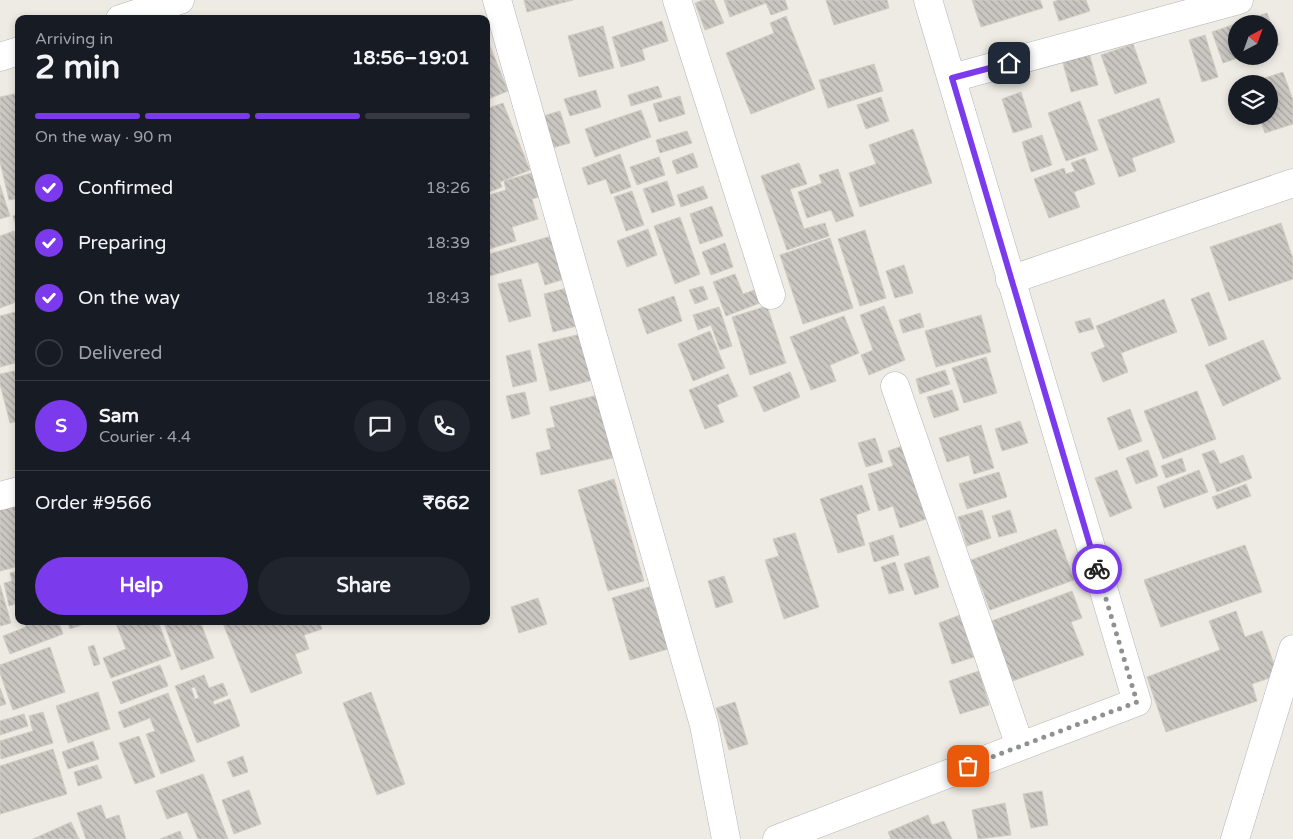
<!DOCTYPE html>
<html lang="en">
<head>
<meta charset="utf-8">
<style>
  :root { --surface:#171b24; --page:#20242c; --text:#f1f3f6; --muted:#9ea1a6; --line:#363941; --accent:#7c3aed }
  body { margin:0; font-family:"Varela Round",sans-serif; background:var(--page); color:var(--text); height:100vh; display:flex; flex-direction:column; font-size:19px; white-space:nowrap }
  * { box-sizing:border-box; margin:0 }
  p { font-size:16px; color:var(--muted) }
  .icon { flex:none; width:28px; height:28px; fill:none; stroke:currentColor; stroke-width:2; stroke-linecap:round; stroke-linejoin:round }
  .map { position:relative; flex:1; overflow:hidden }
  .details { position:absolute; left:15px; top:15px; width:475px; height:610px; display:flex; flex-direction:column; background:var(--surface); border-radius:10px; box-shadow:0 2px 8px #0003 }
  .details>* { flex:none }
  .needle { width:32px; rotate:41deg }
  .buttons { position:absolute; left:1228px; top:15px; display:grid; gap:10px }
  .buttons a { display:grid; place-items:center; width:50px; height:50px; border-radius:50%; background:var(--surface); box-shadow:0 2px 8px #0003; font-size:25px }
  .pin { position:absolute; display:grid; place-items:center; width:42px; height:42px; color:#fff; margin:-21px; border-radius:10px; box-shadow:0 2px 8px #0006 }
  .courier { position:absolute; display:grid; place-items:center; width:50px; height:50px; margin:-25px; border:4px solid #7c3aed; border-radius:50%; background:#fff; color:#222; box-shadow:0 1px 6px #0007 }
  .summary em { font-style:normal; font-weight:700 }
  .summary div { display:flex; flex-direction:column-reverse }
  .summary { display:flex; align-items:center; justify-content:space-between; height:85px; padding:0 20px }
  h1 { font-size:32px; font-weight:700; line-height:38px }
  .bar { display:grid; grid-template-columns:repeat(4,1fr); gap:8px 5px; align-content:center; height:60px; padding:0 20px }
  .bar i { height:6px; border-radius:4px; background:var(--line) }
  .bar .on { background:var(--accent) }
  .bar p { grid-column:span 4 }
  .line { display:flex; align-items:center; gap:12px; padding:0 20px; border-top:1px solid var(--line) }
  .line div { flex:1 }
  .round { display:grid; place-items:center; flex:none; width:52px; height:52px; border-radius:26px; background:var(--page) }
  ol { padding:0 20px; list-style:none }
  li { display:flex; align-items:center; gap:15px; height:55px }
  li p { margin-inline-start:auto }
  li .icon { padding:5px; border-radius:50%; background:var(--accent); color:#fff; stroke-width:4 }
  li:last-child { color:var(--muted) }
  li i { width:28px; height:28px; border:2px solid var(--line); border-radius:50% }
  .action { display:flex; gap:10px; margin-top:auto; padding:10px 20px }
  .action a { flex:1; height:58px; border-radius:30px; background:var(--accent); color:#fff; font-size:20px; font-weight:700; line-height:58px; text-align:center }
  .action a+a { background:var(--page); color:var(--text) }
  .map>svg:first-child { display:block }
</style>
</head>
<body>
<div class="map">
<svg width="1293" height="839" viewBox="0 0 1293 839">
  <defs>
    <pattern id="building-back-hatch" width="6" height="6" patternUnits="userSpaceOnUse" patternTransform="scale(1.25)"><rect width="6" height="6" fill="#cac6c1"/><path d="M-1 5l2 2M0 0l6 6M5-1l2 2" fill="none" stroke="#a7a4a0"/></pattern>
  </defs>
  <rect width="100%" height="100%" fill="#eeebe4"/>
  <!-- building -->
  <path fill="url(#building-back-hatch)" stroke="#d2ccc2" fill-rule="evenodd" d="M524,0H573L527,12Z
    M703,0H714L724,23L705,30L695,3Z
    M724,0H785L788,9L771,15L766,3L730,17Z
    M826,0H887L889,8L834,25Z
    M972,0H1040L1043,8L981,27Z
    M1058,0H1086L1090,11L1059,21L1053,2Z
    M1267,13L1279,45L1269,48V24H1236V56H1244L1223,63L1212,32Z
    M786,16L815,89L751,114L726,53L774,33L770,23Z
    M662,21L668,41L642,49L645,60L621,67L612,37Z
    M603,26L614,68L579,77L568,36Z
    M1205,35L1218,77L1202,82L1189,40Z
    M486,41H488L508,91L486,100Z
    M1133,44L1147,83L1115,94L1101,55Z
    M1088,49L1098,85L1071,92L1061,56Z
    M874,64L883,91L828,108L819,80Z
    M1283,72L1293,100V124L1265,133L1259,116H1269V84H1247Z
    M658,86L662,97L631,106L628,95Z
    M1236,87V104L1231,89Z
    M596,90L601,107L570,116L564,99Z
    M1021,92L1032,127L1013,133L1002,99Z
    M19,93V198L9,200L0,162V97Z
    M680,96L685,114L659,122L653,104Z
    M881,97L889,121L866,129L857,105Z
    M1159,98L1175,142L1132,158L1136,171L1119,177L1098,120Z
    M1080,101L1098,150L1066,161L1048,113Z
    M503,103L530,170L500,182L502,187L486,193V150L489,149L486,143V109Z
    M641,110L651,137L595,157L585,129Z
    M560,111L570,143L552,148L543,116Z
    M1240,116H1259L1242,121Z
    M913,129L932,183L860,207L849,173L876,164L869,145Z
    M687,131L692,143L660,153L656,140Z
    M1042,135L1052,165L1031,172L1022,142Z
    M693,153L698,167L677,174L672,161Z
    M620,154L631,187L611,194L606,179L588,185L582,168Z
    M659,157L665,175L637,185L630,167Z
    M1085,158L1095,184L1074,192L1080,207L1049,218L1034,179L1064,168L1066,174L1075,171L1071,163Z
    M799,163L807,184L790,189L804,229L825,223L829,236L787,250L761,176Z
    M838,169L854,216L836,222L831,210L807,218L798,192L822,183L819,175Z
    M535,172L542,196L532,199L538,219L512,227L516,241L486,250V196L506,190L504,181Z
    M667,181L675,205L652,213L643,189Z
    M0,185L10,216L0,219Z
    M703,186L708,198L681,207L677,195Z
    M632,191L644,225L626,231L614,197Z
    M712,206L723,236L700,244L690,214Z
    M19,214V234L13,216Z
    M680,217L700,274L675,284L654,226Z
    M1281,223L1293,259V279L1229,301L1210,247Z
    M648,229L657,255L627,267L617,241Z
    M865,230L886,298L860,306L838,239Z
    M14,231L19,243V301L0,308V236Z
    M555,235L568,278L545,285L538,262L486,277V255Z
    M830,238L853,308L803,324L780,255Z
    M725,243L733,267L711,275L702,252Z
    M904,265L913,293L895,298L886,271Z
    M735,274L743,294L760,288L765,301L726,316L713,282Z
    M521,279L531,316L509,322L498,284Z
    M703,286L708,299L695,304L689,290Z
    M571,287L581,325L553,332L544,294Z
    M1209,292L1227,339L1209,346L1191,299Z
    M674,296L682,321L647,334L638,309Z
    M1164,299L1177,332L1121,353L1128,372L1103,382L1091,353L1105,347L1096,326Z
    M767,306L786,363L750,375L732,317Z
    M884,306L905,360L869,375L861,355L873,350L860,315Z
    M719,307L732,346L720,350L711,325L698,330L693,315Z
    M19,311V362L0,367V316Z
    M920,313L924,327L903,333L899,320Z
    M981,315L991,352L936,367L925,331Z
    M844,316L859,353L830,365L836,381L811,390L790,337Z
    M1090,318L1094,329L1079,333L1075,322Z
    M710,331L725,368L693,381L678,344Z
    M581,334L593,380L550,391L538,344Z
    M1263,340L1281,379L1223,406L1205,365Z
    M530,350L537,381L513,387L506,356Z
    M986,357L997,393L964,403L952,368Z
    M19,370V421L10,423L0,384V374Z
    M945,370L950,384L920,394L916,379Z
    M790,372L800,397L764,412L753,387Z
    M728,374L738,396L717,405L724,422L705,429L689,390Z
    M952,390L959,410L934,418L927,397Z
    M1197,391L1216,439L1163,459L1144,411Z
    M525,392L530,414L512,419L506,396Z
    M598,395L621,456L541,475L536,453L551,449L546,429L555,427L550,407Z
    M1130,409L1142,441L1119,450L1107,418Z
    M1020,421L1028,443L1002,451L995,429Z
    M981,425L994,468L974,474L969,455L947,462L939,438Z
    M875,438L883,462L866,467L858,443Z
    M902,446L926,519L900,528L893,506L879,511L868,474L893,466L888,451Z
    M1148,450L1158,476L1136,484L1126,458Z
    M1214,450L1220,464L1243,455L1252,478L1217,492L1202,454Z
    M1182,458L1186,471L1166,478L1161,466Z
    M1117,470L1132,508L1110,517L1095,478Z
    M1199,470L1208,492L1164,508L1157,487Z
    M999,472L1007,497L967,509L959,484Z
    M614,479L644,581L608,591L578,490Z
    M1246,484L1251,496L1217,509L1212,497Z
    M862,485L870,510L856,515L865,545L838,553L820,499Z
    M19,499V566L0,571V504Z
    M982,510L991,538L967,546L958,517Z
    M1010,510L1017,532L999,537L992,516Z
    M1056,529L1074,580L990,610L971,560Z
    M795,533L819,607L784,619L765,560L779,556L773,539Z
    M893,535L899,555L874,562L869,543Z
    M1245,545L1262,592L1161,627L1144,580Z
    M929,556L939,587L915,595L904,564Z
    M895,562L904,590L889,594L881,567Z
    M19,571V607L15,604L9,606L4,583L12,581L10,573Z
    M724,576L733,602L716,608L708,581Z
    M0,585L11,623L0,626Z
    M649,587L668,649L630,660L612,598Z
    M1072,591L1082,618L1071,622L1084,655L1010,682L989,622Z
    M538,598L547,624L519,633L511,607Z
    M1236,611L1245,637L1262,631L1278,675L1252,684L1257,701L1166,732L1147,677L1220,650L1209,621Z
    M960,615L974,657L952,664L939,623Z
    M24,621H58L63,634L10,654L3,636L26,627Z
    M67,621H92L70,629Z
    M115,621H158L171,656L111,678L103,658L126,649Z
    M163,621H200L214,658L181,670Z
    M222,621H319L322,629L304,635L309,649L295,654L302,673L251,693Z
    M94,645L100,664L94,666L88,647Z
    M50,647L65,692L13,710L0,673V665Z
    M160,665L168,686L121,704L112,682Z
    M979,671L989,705L960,714L949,681Z
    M204,675L209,688L223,683L228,695L213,701L214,705L230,699L240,726L197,743L175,686ZM195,687L199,698L195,699L191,688Z
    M0,688L6,704L0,706Z
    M98,692L110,729L68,743L56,706Z
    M371,692L405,784L377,795L343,703Z
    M168,693L195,761L161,774L146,734L155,731L150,718L124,728L118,712Z
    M735,702L748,744L729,750L716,708Z
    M43,712L53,743L1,759L0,741L33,731L29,716Z
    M24,714L28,726L0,735V721Z
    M139,736L155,777L135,784L119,743Z
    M93,741L99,759L68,769L62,752Z
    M53,749L67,794L0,814V766Z
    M243,756L248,772L233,777L227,762Z
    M97,765L102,778L78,786L74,772Z
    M203,774L228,839H198L187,812L167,819L156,791Z
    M249,790L261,824L234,834L222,800Z
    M1042,791L1048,825L1031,828L1023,794Z
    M1005,803L1011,835L978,839L972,810Z
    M101,805L106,819L119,815L126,839H86L77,813Z
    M928,815L932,825L944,821L952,839H891L888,832Z
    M71,822L79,839H33Z
    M180,831L183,839H160Z"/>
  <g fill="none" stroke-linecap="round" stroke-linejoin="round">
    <!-- minor casing -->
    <g stroke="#b1b5b8" stroke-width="29">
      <path id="minor" d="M497,0L704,725L726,839
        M677,0L771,295
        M120,19L180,0
        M0,57L19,51
        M952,78L1239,0
        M1010,280L1293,183
        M895,386L1020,746
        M0,496L19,491
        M777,839L1137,702L928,0
        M1235,839L1293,649"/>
    </g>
    <!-- minor -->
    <use href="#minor" stroke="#fff" stroke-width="28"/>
  </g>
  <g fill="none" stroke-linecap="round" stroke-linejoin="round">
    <!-- done -->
    <path stroke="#8f9191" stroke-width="5" stroke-dasharray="0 9" d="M968,766L1137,702L1097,569"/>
    <!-- route -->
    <path stroke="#7c3aed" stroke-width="6" d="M1009,63L952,78L1097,569"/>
  </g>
</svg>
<div class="buttons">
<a><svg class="needle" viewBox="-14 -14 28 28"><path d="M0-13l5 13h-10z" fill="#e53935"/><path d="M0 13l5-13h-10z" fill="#9ea1a6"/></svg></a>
<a><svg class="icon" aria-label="layers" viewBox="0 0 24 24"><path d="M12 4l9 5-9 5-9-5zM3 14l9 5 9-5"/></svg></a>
</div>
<div class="pin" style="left:968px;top:766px;background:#ea580c"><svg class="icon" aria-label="bag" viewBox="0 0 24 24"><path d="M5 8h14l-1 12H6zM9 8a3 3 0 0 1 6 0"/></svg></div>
<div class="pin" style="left:1009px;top:63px;background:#1f2937"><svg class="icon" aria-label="home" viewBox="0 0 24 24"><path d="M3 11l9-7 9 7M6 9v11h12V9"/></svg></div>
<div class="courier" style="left:1097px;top:569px"><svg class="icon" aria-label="bike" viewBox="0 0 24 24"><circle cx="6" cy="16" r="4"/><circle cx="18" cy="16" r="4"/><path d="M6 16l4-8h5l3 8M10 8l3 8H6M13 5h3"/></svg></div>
<section class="details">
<div class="summary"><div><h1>2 min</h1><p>Arriving in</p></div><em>18:56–19:01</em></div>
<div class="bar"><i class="on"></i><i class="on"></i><i class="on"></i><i></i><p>On the way · 90 m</p></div>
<ol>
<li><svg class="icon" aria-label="check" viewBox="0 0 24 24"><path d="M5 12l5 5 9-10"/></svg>Confirmed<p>18:26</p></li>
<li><svg class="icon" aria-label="check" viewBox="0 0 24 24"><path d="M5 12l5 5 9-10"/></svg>Preparing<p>18:39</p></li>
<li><svg class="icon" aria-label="check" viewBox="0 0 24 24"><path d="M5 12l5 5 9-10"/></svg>On the way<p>18:43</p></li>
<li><i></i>Delivered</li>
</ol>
<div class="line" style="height:90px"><b class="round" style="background:var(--accent);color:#fff">S</b><div><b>Sam</b><p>Courier · 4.4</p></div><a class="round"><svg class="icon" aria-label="chat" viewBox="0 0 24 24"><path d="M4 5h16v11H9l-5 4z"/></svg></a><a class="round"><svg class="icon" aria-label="phone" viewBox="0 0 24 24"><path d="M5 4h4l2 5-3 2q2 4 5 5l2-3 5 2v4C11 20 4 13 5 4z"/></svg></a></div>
<div class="line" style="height:65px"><div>Order #9566</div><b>₹662</b></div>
<div class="action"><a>Help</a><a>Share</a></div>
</section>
</div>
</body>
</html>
